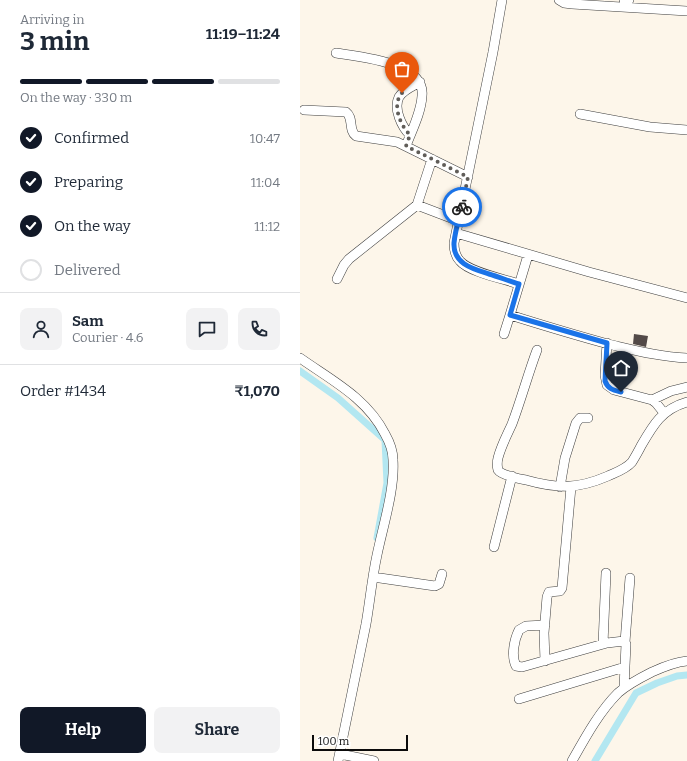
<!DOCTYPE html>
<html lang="en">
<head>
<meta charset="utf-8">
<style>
  :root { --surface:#fff; --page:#f2f2f3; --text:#1f2937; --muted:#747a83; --line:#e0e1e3; --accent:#111827 }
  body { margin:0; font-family:Bitter,serif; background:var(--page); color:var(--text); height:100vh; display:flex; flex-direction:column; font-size:15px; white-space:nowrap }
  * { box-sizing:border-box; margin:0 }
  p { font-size:13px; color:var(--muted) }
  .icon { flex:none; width:22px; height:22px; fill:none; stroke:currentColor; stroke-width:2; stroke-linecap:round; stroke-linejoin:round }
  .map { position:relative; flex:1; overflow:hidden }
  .sheet { display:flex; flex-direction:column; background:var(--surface); width:300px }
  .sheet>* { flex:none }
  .scale { position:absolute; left:12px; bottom:10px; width:96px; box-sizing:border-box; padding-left:4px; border:2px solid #0b0b0b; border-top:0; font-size:11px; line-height:14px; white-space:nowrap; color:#0b0b0b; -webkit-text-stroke:3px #fff; paint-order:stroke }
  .pin { position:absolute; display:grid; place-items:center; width:34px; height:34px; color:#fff; margin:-41px -17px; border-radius:50% 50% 50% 0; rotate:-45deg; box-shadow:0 0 4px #0007 }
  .pin .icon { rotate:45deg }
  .courier { position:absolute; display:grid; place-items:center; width:40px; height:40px; margin:-20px; border:3px solid #1a73e8; border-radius:50%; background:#fff; color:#222; box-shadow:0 1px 5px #0007 }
  .head em { font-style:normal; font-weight:700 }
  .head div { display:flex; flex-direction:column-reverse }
  .head { display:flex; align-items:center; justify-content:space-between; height:68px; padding:0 20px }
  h1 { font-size:26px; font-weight:700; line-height:30px }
  .bar { display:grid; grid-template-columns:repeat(4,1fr); gap:6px 4px; align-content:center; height:48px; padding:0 20px }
  .bar i { height:5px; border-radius:3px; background:var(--line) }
  .bar .current { background:var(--accent) }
  .bar p { grid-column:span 4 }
  .line { display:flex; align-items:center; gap:10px; padding:0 20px; border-top:1px solid var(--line) }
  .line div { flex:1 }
  .round { display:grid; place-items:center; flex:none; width:42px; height:42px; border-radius:8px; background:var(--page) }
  ol { padding:0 20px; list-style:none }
  li { display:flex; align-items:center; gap:12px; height:44px }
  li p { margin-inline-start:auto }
  li .icon { padding:4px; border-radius:50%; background:var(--accent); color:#fff; stroke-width:4 }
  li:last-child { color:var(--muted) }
  li i { width:22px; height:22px; border:2px solid var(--line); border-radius:50% }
  .primary-button { display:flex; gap:8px; margin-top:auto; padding:8px 20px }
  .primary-button a { flex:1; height:46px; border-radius:8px; background:var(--accent); color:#fff; font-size:16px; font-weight:700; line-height:46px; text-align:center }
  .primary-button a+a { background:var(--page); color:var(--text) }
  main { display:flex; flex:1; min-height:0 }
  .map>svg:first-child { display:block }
</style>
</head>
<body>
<main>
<section class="sheet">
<div class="head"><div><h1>3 min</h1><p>Arriving in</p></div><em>11:19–11:24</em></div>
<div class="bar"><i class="current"></i><i class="current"></i><i class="current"></i><i></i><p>On the way · 330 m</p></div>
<ol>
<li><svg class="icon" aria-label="check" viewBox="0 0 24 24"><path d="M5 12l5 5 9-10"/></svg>Confirmed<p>10:47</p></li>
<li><svg class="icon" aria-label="check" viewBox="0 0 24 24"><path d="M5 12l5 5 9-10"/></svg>Preparing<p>11:04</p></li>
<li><svg class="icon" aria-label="check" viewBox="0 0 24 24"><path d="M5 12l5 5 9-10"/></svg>On the way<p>11:12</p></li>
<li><i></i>Delivered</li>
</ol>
<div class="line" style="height:72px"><a class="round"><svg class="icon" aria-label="person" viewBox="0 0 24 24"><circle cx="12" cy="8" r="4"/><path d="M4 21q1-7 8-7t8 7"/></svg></a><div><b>Sam</b><p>Courier · 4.6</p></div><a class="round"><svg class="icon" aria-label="chat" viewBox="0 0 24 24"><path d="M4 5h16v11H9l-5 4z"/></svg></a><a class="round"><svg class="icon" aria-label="phone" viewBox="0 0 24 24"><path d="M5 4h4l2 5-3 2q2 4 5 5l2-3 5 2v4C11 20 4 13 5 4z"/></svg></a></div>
<div class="line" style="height:52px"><div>Order #1434</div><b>₹1,070</b></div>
<div class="primary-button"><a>Help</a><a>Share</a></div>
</section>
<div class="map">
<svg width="387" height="761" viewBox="0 0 387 761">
  <rect width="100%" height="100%" fill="#fdf6ea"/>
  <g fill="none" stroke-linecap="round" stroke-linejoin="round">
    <!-- canal -->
    <path stroke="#b3e7f1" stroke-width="7" d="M0,371L38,398L85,440L87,483L77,538
      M295,761L336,693L357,683L377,676L387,675"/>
  </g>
  <!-- building -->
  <path fill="#534a48" d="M334,334L348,336L346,347L333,344Z"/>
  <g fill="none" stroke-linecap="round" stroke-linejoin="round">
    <!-- minor casing -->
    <g stroke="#3e3e3e" stroke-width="10">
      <path id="minor" d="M202,0L193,52L154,243C154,250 155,256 160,261C169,272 204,279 219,284
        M259,0L264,3L272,4L387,11
        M324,0H329
        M36,53C59,57 126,62 122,96C121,113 112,130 106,146
        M4,110L46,112C54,118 48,130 56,136L97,142L168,177
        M280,114L350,127L387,130
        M110,135C102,127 93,109 99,97C103,90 113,86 120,82
        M117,205L159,221
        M156,233L289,272L387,298
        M228,255L210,315C242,325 275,335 308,344C334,350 360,357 387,358
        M37,279L44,265L49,259L117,205L132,159
        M204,334L210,315
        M307,343L305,375L307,385L314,390L352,400L356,403L364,413
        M237,350C228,374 221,400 212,424C207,435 201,446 198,458C197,462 197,466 198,470C201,475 220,479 226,480C258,489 278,489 308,476C317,472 326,469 332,462C335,457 338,452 341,446C353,425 362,409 387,402
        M0,358C31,380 67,398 85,434C89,441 93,451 93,460C95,489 83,526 77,555C72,578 70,601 66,624C57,670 47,715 38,761
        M352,400L371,391L387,387
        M260,487L265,458L276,423L280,418H288
        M194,547L212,476
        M73,577L135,586L139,584L142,574
        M245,625L226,626L219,630C214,640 211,656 216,666L222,667L307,643L324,641L326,644L324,688
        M325,642L330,578
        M303,644L306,573
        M245,661L244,633L247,597L249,592L260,591L262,588L271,487
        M219,699L325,667
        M40,754L74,761
        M272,761C285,738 299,712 318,693C328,684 340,678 352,672C363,667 375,662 387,661"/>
    </g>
    <!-- minor -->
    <use href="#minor" stroke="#fff" stroke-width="9"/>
  </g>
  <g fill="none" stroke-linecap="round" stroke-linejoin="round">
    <!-- done -->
    <path stroke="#605d59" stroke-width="4" stroke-dasharray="0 7.2" d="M102,93C91,105 101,126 110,135L106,146L168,177L162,207"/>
    <!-- route -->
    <path stroke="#1a73e8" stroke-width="5" d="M162,207C159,218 155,231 154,243C153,264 173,269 189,274C199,277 209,281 219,284L210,315L307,343L305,381C308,389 313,390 321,392"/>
  </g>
</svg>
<div class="scale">100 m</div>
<div class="pin" style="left:102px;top:93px;background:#ea580c"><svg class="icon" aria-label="bag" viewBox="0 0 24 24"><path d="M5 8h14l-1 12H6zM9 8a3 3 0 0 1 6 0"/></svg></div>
<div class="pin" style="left:321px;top:392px;background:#1f2937"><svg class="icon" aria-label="home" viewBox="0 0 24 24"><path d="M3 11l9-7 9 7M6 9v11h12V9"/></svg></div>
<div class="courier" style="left:162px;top:207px"><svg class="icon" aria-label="bike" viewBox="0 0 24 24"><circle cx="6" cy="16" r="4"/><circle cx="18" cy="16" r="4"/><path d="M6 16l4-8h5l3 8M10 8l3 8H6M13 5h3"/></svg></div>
</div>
</main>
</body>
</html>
